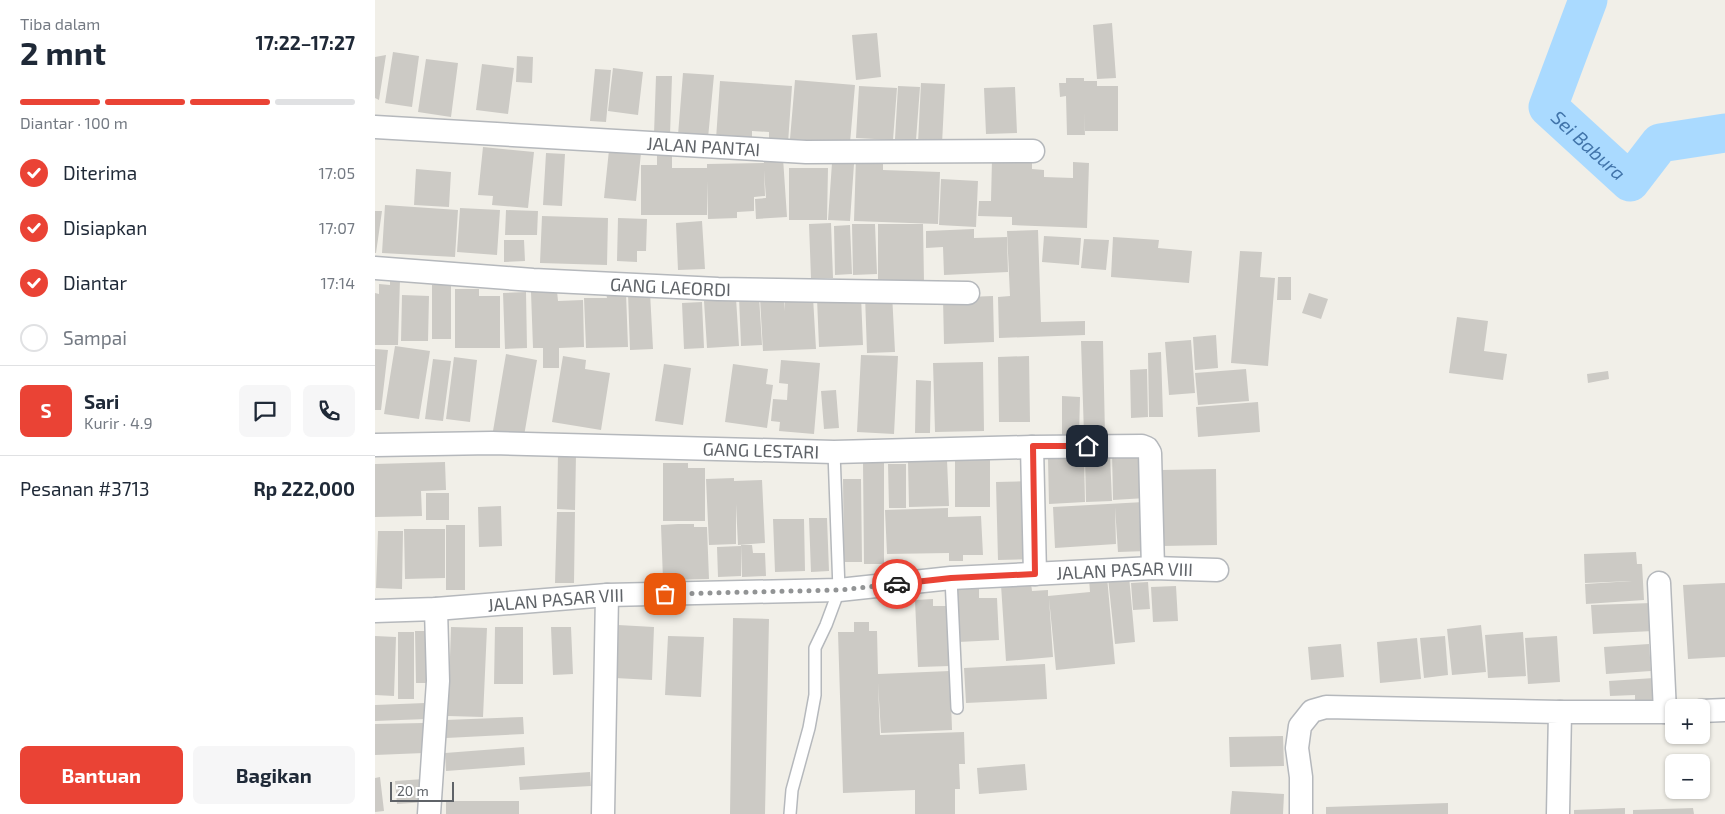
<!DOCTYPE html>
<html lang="id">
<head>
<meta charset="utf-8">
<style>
  :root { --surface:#fff; --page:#f6f6f7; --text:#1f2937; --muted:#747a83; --line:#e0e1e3; --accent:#ea4335 }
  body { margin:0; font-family:"Exo 2",sans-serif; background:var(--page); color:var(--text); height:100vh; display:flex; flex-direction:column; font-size:19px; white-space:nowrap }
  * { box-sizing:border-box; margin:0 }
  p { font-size:16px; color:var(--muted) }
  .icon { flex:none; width:28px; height:28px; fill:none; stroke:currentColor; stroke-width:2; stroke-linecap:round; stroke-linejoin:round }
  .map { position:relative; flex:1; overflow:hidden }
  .sheet { display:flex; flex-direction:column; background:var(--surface); width:375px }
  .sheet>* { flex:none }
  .tools { position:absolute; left:1290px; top:699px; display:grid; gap:10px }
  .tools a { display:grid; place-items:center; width:45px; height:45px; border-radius:8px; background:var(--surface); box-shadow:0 1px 4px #0004; font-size:25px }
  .scale { position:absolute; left:15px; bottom:12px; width:64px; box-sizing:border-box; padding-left:5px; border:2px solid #5f6368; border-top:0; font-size:14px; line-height:18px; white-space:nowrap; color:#5f6368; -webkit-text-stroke:4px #fff; paint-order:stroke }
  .pin { position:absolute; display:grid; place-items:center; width:42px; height:42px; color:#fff; margin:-21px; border-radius:10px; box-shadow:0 2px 8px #0006 }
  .courier { position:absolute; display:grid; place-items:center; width:50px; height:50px; margin:-25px; border:4px solid #ea4335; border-radius:50%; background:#fff; color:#222; box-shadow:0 1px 6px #0007 }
  .summary em { font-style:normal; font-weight:700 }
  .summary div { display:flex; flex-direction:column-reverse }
  .summary { display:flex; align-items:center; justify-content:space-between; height:85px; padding:0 20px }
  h1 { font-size:32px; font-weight:700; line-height:38px }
  .bar { display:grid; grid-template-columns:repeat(4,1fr); gap:8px 5px; align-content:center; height:60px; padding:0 20px }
  .bar i { height:6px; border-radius:4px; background:var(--line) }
  .bar .active { background:var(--accent) }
  .bar p { grid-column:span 4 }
  .line { display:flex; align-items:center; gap:12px; padding:0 20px; border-top:1px solid var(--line) }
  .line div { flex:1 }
  .round { display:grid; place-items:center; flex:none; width:52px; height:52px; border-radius:8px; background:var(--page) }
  ol { padding:0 20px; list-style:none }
  li { display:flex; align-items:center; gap:15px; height:55px }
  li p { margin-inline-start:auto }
  li .icon { padding:5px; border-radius:50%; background:var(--accent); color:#fff; stroke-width:4 }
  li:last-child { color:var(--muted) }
  li i { width:28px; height:28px; border:2px solid var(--line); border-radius:50% }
  .cta { display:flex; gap:10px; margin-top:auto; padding:10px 20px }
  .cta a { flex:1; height:58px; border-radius:8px; background:var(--accent); color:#fff; font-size:20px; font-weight:700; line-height:58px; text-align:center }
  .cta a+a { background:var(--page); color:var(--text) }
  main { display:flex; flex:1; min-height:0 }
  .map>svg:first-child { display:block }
</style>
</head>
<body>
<main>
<section class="sheet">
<div class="summary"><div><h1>2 mnt</h1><p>Tiba dalam</p></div><em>17:22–17:27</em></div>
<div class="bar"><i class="active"></i><i class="active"></i><i class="active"></i><i></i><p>Diantar · 100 m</p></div>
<ol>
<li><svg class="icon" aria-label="check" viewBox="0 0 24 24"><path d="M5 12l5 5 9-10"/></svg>Diterima<p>17:05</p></li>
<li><svg class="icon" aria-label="check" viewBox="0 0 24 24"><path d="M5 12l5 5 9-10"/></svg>Disiapkan<p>17:07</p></li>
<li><svg class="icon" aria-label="check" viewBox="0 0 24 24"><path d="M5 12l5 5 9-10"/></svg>Diantar<p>17:14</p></li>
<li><i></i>Sampai</li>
</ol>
<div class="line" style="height:90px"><b class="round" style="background:var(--accent);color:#fff">S</b><div><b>Sari</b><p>Kurir · 4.9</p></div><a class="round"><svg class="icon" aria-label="chat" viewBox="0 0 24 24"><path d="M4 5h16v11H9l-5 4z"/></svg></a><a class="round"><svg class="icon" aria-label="phone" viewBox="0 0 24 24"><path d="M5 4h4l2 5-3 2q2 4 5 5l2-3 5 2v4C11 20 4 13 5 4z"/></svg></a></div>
<div class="line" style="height:65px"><div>Pesanan #3713</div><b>Rp 222,000</b></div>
<div class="cta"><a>Bantuan</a><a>Bagikan</a></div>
</section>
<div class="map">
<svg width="1350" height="814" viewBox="0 0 1350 814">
  <rect width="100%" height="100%" fill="#f1efe8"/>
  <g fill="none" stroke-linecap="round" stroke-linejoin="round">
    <!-- river -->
    <path stroke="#aadaff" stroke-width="39" id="s1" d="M1213,0L1173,107L1255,182L1285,143L1350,133"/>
  </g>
  <!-- building -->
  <path fill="#cccac5" d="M737,23L741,78L722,79L718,25Z
    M502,33L506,77L481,80L477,35Z
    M18,52L44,56L37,107L10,103Z
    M11,55L4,100L0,98V57Z
    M142,56L158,57L157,83L141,82Z
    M51,59L83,63L76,117L43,112Z
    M107,64L139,68L133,114L101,110Z
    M238,68L268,72L263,115L233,111Z
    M220,69L236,70L231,122L215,121Z
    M308,73L339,75L333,138L303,135Z
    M281,76H297L295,135L279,134Z
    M691,78H709V81H722V86H743V131H710L709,112L710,135H692L691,96L685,97L684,83H691Z
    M420,80L480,85L475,143L415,139Z
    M345,81L417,86L413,143L394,142V132L377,131V141L341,139Z
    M546,83L570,84L567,144L543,143Z
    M484,86L522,88L518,140L481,138Z
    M523,86L545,87L541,140L520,139Z
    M640,87L642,133L611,134L609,88Z
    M108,147L159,152L153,208L117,205L118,196L103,195Z
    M234,150L266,153L261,201L229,198Z
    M171,153L190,154L187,206L168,205Z
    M282,154H297V168H332V164L389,163V159L408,158L412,217L381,219L380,199L391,198L389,170L390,196L379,197V211L362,212V218L333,219L332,181V215H266V165H282Z
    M481,157L508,158V170L565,172L563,224L479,221Z
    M617,159L657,161V169L669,170V177L698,178V162L714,163L712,228L637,225V217L603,216L604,201H616Z
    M457,163L479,164L475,221L453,220Z
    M414,168H453L452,220H414Z
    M41,169L76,172L74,207L39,205Z
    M566,179L603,181L601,227L564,225Z
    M10,205L83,210L80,257L7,253Z
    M85,208L125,210L122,255L82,252Z
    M131,210L163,211L162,235H130Z
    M0,211H7L1,253H0Z
    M167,216L233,218L232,265L165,263Z
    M243,218L272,219L271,251H262V262L242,261Z
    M327,221L330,269L303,270L301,223Z
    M456,223L458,278H436L434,224Z
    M477,224H500L502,274L478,275Z
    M503,224H548L549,282L503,283Z
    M475,225L477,274L460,275L459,226Z
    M599,229V238L632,237L633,272L569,275L568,247L551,248V231Z
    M663,230L666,322L710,321V335L624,338L623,297L635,296L632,231Z
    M669,236L706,238L704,265L667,262Z
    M738,237L784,240L783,248L817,251L814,283L736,277Z
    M709,239L734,240L731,270L706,268Z
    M129,240H149L150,261L129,262Z
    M865,251L887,252L885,277L900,278L893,366L856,363Z
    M903,277H916V300H902Z
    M15,278L25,279L23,345H0V293L4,294V284L15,285Z
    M57,285H76V339H57Z
    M80,289H104V296H125V348H80Z
    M182,291L183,301L208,300L209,347L184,348V368H168V348H158L156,292Z
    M151,292L152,348L130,349L128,293Z
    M275,292L278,349L255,350L253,293Z
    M231,293H251L253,347L211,348L209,298H232Z
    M517,293L520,352L492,353L490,295Z
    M934,293L953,299L946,319L927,313Z
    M27,295L54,296L53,341H26Z
    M384,296L387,345L366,346L364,297Z
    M486,296L488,345L444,347L442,298Z
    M618,296L619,342L569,344L568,298Z
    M409,297L410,311V298L438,297L441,349L388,351L385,298Z
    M361,298L364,346L332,348L329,301Z
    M327,302L329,348L309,349L307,303Z
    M1082,317L1113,321L1109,351L1132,354L1128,380L1074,373Z
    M841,335L843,368L820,370L818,337Z
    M816,340L820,393L794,395L790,342Z
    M706,341H728L730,435H709Z
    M20,346L55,351L44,419L9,414Z
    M0,349L13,350L6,410H0Z
    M786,352L788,417H774L773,353Z
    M131,354L162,360L149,436L118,431Z
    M486,355L523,356L519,434L482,432Z
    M188,356L211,360L210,369L235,373L226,430L177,422Z
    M654,356L655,422H624L623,357Z
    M79,357L102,360L95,422L71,419Z
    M58,359L76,361L68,421L50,419Z
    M406,360L445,363L439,434L404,431L405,422L396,421L398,399L412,400L413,384L404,383Z
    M608,362L609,431L560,432L558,363Z
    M289,364L316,368L308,425L280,421Z
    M358,364L393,369L391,384L398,385L392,428L350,422Z
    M772,369L773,417L756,418L755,370Z
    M871,369L874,401L823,405L820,373Z
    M1233,371L1234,379L1213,383L1212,374Z
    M541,380L556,381L555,433H540Z
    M461,390L464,428L449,429L446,391Z
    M687,396L705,397L704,437H687Z
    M883,402L885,432L823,437L821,407Z
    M751,450V458H770L771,498L738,500L737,451Z
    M183,454H201L200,510L182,509Z
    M735,455L737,501L711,502L710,456Z
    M709,458L710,502L674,504L673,459Z
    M580,459H615V507H580Z
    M572,460L574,506L534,507L533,461Z
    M70,462L71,490L46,491L47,516L0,517V464Z
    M488,462H509V564H489Z
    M288,463H313V468H330V521H288Z
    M513,464H531V508H514Z
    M841,469L842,545L787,546L786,470Z
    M359,478V481L387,480L390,543L363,545L361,504V544L334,545L331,479Z
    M468,479H486L487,562H469Z
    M657,481L659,559L623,560L621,482Z
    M51,493H74V520H51Z
    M769,502L772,551L743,552L740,507L741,544L680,548L678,507Z
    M126,506L127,546L104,547L103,507Z
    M573,508V517L606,516L608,555H588V561H574V553L512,554L510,510Z
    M182,512H200L199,583H180Z
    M434,518H452L454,571L436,572Z
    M398,519H429L430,571L400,572Z
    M303,524H319V527H332L334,579L288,580L286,525Z
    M71,525H90V590H71Z
    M29,529H70V578L30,579Z
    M3,531H28L27,589L1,588Z
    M366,545H377L378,553H390L391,576L367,577Z
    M366,546V576L343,577L342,547Z
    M1261,552L1262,564H1267L1269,600L1211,604L1210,584L1257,581L1210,583L1209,554Z
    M754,576L760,642L740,644L733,578Z
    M732,577L740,664L681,670L674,598L678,657L631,661L626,585L656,583L657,591L673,590V596L715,592L714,579Z
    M773,582L775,609L758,610L756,583Z
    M1350,583V657L1313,659L1308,585Z
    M604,586V598H622L624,640L583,642L582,587Z
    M801,586L803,621L778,622L776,587Z
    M558,599V606H573L575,666L543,667L540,600Z
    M1277,603L1278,631L1218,634L1216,605Z
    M358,618L394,619L390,814H355Z
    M479,622H494V631H502L503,674L575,671L577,730L506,733L503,683L505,735L589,732L590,764H584L585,789H580V814H540V790L468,793L463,632H479Z
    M243,625L279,627L277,680L240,678Z
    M1106,625L1111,672L1077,675L1072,629Z
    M76,627L112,628L108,717L73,716Z
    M120,627H148V684H119Z
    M176,627H196L198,674L178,675Z
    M40,631H57L58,683H41Z
    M23,632H39V699H23Z
    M1148,632L1151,676L1113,678L1110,635Z
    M0,636L21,637L19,696L0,695Z
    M293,636L329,637L326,697L290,695Z
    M1070,636L1073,675L1049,678L1045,638Z
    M1182,636L1185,682L1153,684L1150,638Z
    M1042,638L1046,679L1005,683L1002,642Z
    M966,644L969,677L936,680L933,647Z
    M1274,644L1276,671L1231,674L1229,647Z
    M670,664L672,699L591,703L589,668Z
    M1279,678L1280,700L1260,701V695L1235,696L1234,681Z
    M50,703L51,719L0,721V705Z
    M148,717L149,734L71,738L70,720Z
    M48,723L49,753L0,755V724Z
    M908,736L909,766L855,767L854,737Z
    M149,747L150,765L71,771L70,753Z
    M650,764L652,790L604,794L602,768Z
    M215,772L216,786L145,790L144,777Z
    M5,777L9,811L0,812V778Z
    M49,779L51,802L22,804L20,781Z
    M857,791L909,794L908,814H855Z
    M71,801H144V814H71Z
    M1073,803V814H951V807Z
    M1250,808V814H1199V810Z
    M1318,808L1319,814H1258V810Z"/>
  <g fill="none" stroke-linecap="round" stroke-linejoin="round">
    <!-- service casing -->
    <g stroke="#b5b8bc" stroke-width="14">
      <path id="service" d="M576,578L582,708
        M415,814L417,790L434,728L440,695V648L451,625L464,590L459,452"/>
    </g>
    <!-- minor casing -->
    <g stroke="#b5b8bc" stroke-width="25">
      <g id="minor">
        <path id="s2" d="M0,127L431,152L658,151"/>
        <path id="s3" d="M0,268L158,280L343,289L593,293"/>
        <path id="s4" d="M0,445L117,443L459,452L657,447L767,446L772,448L775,453L778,568"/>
        <path d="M657,447L660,574"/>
        <path d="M1284,583L1290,712"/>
        <path id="s5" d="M0,611L61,609L232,595L464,590L576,578L778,568L842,570"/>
        <path d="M1326,711L1350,710"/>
        <path d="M1185,712H1299"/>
        <path d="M54,814L63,681L61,609"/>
        <path d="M228,814L232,595"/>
        <path d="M926,814V777L922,748L925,726L937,711L951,707L1185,712L1183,814"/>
      </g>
    </g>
    <!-- service -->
    <use href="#service" stroke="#fff" stroke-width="11"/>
    <!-- minor -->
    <use href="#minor" stroke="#fff" stroke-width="22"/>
  </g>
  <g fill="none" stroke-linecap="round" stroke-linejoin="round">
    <!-- done -->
    <path stroke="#929495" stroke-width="5" stroke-dasharray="0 9" d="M290,594L464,590L522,584"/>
    <!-- route -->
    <path stroke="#ea4335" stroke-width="6" d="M522,584L576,578L660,574L658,446H712"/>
  </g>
  <g text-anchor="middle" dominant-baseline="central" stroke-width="4" stroke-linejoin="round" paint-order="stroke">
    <!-- street labels -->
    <g font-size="18" fill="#5f6368" stroke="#fff">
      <text stroke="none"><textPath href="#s2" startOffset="329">JALAN PANTAI</textPath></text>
      <text stroke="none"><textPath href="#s3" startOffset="296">GANG LAEORDI</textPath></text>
      <text stroke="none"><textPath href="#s4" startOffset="386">GANG LESTARI</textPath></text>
      <text stroke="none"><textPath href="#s5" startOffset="751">JALAN PASAR VIII</textPath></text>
      <text stroke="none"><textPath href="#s5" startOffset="181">JALAN PASAR VIII</textPath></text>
    </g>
    <!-- water labels -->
    <g font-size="19" font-style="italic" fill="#4174aa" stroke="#fff">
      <text stroke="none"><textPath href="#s1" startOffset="170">Sei Babura</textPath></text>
    </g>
  </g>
</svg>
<div class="tools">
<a>+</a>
<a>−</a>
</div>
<div class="scale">20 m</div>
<div class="pin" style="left:290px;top:594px;background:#ea580c"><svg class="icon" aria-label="bag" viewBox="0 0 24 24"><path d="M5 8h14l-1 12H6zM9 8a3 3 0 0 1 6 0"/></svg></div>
<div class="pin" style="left:712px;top:446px;background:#1f2937"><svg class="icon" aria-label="home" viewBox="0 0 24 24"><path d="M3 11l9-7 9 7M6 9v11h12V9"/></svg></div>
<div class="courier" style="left:522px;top:584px"><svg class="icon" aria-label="car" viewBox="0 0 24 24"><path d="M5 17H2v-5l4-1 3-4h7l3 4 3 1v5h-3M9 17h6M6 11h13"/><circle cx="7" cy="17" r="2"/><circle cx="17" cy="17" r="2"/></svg></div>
</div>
</main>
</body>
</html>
